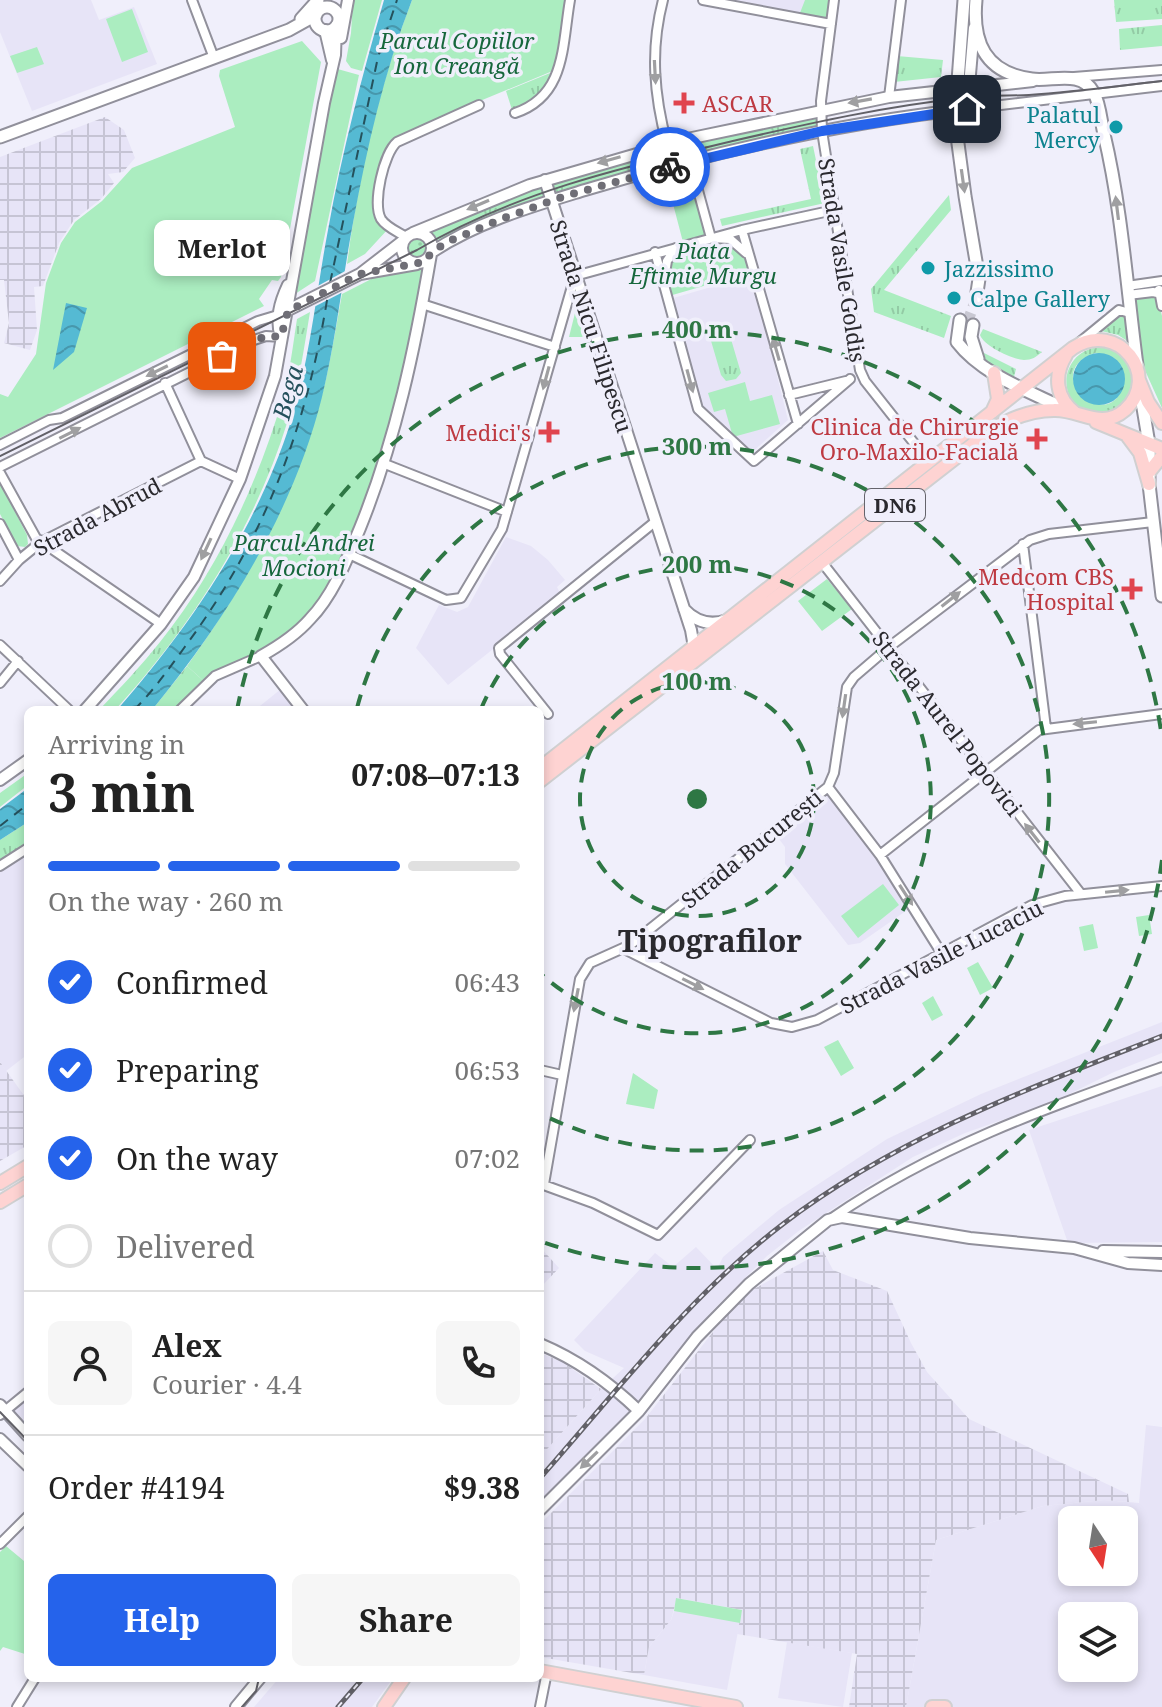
<!DOCTYPE html>
<html lang="en">
<head>
<meta charset="utf-8">
<style>
  :root { --surface:#fff; --page:#f6f6f6; --text:#222; --muted:#767676; --line:#e0e0e0; --accent:#2563eb }
  body { margin:0; font-family:"Noto Serif",serif; background:var(--page); color:var(--text); height:100vh; display:flex; flex-direction:column; font-size:30px; white-space:nowrap }
  * { box-sizing:border-box; margin:0 }
  p { font-size:26px; color:var(--muted) }
  .icon { flex:none; width:44px; height:44px; fill:none; stroke:currentColor; stroke-width:2; stroke-linecap:round; stroke-linejoin:round }
  .map { position:relative; flex:1; overflow:hidden }
  .details { position:absolute; left:24px; top:706px; width:520px; height:976px; display:flex; flex-direction:column; background:var(--surface); border-radius:12px; box-shadow:0 4px 12px #0003 }
  .details>* { flex:none }
  .needle { width:52px; rotate:168deg }
  .tools { position:absolute; left:1058px; top:1506px; display:grid; gap:16px }
  .tools a { display:grid; place-items:center; width:80px; height:80px; border-radius:12px; background:var(--surface); box-shadow:0 4px 12px #0003; font-size:40px }
  .pin { position:absolute; display:grid; place-items:center; width:68px; height:68px; color:#fff; margin:-34px; border-radius:16px; box-shadow:0 4px 12px #0006 }
  .courier { position:absolute; display:grid; place-items:center; width:80px; height:80px; margin:-40px; border:6px solid #2563eb; border-radius:50%; background:#fff; color:#222; box-shadow:0 2px 10px #0007 }
  .bubble { position:absolute; height:56px; border-radius:12px; background:var(--surface); box-shadow:0 4px 12px #0003; font-size:26px; font-weight:700; line-height:56px; text-align:center }
  .head em { font-style:normal; font-weight:700 }
  .head div { display:flex; flex-direction:column-reverse }
  .head { display:flex; align-items:center; justify-content:space-between; height:136px; padding:0 24px }
  h1 { font-size:52px; font-weight:700; line-height:60px }
  .bar { display:grid; grid-template-columns:repeat(4,1fr); gap:12px 8px; align-content:center; height:96px; padding:0 24px }
  .bar i { height:10px; border-radius:6px; background:var(--line) }
  .bar .current { background:var(--accent) }
  .bar p { grid-column:span 4 }
  .line { display:flex; align-items:center; gap:20px; padding:0 24px; border-top:2px solid var(--line) }
  .line div { flex:1 }
  .round { display:grid; place-items:center; flex:none; width:84px; height:84px; border-radius:12px; background:var(--page) }
  ol { padding:0 24px; list-style:none }
  li { display:flex; align-items:center; gap:24px; height:88px }
  li p { margin-inline-start:auto }
  li .icon { padding:8px; border-radius:50%; background:var(--accent); color:#fff; stroke-width:4 }
  li:last-child { color:var(--muted) }
  li i { width:44px; height:44px; border:4px solid var(--line); border-radius:50% }
  .primary-button { display:flex; gap:16px; margin-top:auto; padding:16px 24px }
  .primary-button a { flex:1; height:92px; border-radius:12px; background:var(--accent); color:#fff; font-size:32px; font-weight:700; line-height:92px; text-align:center }
  .primary-button a+a { background:var(--page); color:var(--text) }
  .map>svg:first-child { display:block }
</style>
</head>
<body>
<div class="map">
<svg width="1162" height="1707" viewBox="0 0 1162 1707">
  <defs>
    <pattern id="industrial-grid" width="8" height="8" patternUnits="userSpaceOnUse" patternTransform="scale(2)"><rect width="8" height="8" fill="#e7e4f7"/><path d="M0 4h8M4 0v8" fill="none" stroke="#c6c4d4"/></pattern>
    <pattern id="grass-tufts" width="24" height="20" patternUnits="userSpaceOnUse" patternTransform="scale(2)"><rect width="24" height="20" fill="#abedc0"/><path d="M3 7l-1-3M5 7V3M7 7l1-3M15 17l-1-3M17 17v-4M19 17l1-3" fill="none" stroke="#93cba5"/></pattern>
    <pattern id="garden-dots" width="8" height="8" patternUnits="userSpaceOnUse" patternTransform="scale(2)"><rect width="8" height="8" fill="#abedc0"/><path d="M2 2h.1M6 6h.1" fill="none" stroke="#93cba5" stroke-width="1.8" stroke-linecap="round"/></pattern>
    <pattern id="water-waves" width="16" height="10" patternUnits="userSpaceOnUse" patternTransform="scale(2)"><rect width="16" height="10" fill="#55bad3"/><path d="M0 5q4-4 8 0t8 0" fill="none" stroke="#4797ac"/></pattern>
  </defs>
  <rect width="100%" height="100%" fill="#f0effb"/>
  <!-- built -->
  <path fill="#e7e4f7" fill-rule="evenodd" d="M0,0H91L99,20L134,7L157,64L32,111L0,32Z
    M703,0H834L831,24Z
    M752,275L788,420L750,454L701,407L670,299Z
    M506,537L531,546L548,560L565,580L557,587L561,595L448,685L416,648L439,605L457,612L468,607Z
    M281,689L297,710H255Z
    M828,787L913,906L860,943L848,945L785,864V847L773,831Z
    M28,850V1054L6,1071L0,1062V869Z
    M1162,1022V1053L1114,1072L1055,1101L965,1133L913,1157L800,1230L767,1256L713,1310L649,1393L540,1505V1457L601,1389L624,1368L585,1351L574,1340L655,1253L673,1267L696,1247L717,1269L723,1257L779,1210L887,1139L981,1094Z
    M1162,1086V1242L1068,1243L1029,1130Z
    M28,1397V1428L11,1412Z
    M1146,1425L1162,1427V1707H906L936,1540L1043,1506L1104,1500L1139,1503ZM1072,1520H1124V1572H1072ZM1072,1616H1124V1668H1072Z
    M742,1610L727,1690L644,1675L649,1647L671,1620L674,1611Z
    M787,1642L852,1653L843,1707L778,1698Z
    M279,1678H393L372,1707H254Z"/>
  <!-- industrial -->
  <path fill="url(#industrial-grid)" d="M105,117L124,130L135,158L123,172L108,174L114,183L101,199L74,220L59,243L43,286L34,287L37,330L30,350L4,343L9,323L4,280H0V157Z
    M0,1062L28,1101V1145L0,1161Z
    M540,1247L559,1268L540,1288Z
    M823,1251L833,1270L887,1291L911,1343L927,1372L969,1419L1128,1494L1129,1502L1104,1500L1043,1506L936,1540L906,1707H849L857,1654L737,1634L742,1610L677,1598L671,1620L649,1647L644,1675L540,1657V1524L645,1419L741,1296Z
    M540,1353L561,1361L601,1389L540,1457Z"/>
  <!-- grass -->
  <path fill="url(#grass-tufts)" fill-rule="evenodd" d="M1114,0H1162V19L1116,22Z
    M1162,25V46L1120,50L1119,29Z
    M897,56L943,60L941,77L894,82Z
    M555,71L544,93L513,113L506,91Z
    M819,111L820,130L553,198L547,181L608,163Z
    M813,146L825,203L722,226L720,219L811,199L800,149Z
    M543,183L549,199L434,249L432,239L421,232Z
    M949,195L951,210L884,290L951,316L944,338L874,312L871,289Z
    M310,312C304,348 299,385 288,420C255,528 191,627 115,710H99C120,688 142,665 160,642C217,571 258,483 283,397C290,371 293,345 297,319Z
    M1115,316H1124L1129,342L1118,335L1097,330Z
    M716,324L725,326L728,329L741,373L736,379L726,381L721,375L709,334L711,327Z
    M983,329L1042,352C1036,357 1032,360 1024,360C1011,359 984,346 980,335Z
    M1098,347C1145,350 1142,414 1097,413C1056,411 1056,353 1098,347ZM1095,353L1114,358L1124,374C1121,444 1033,375 1095,353Z
    M976,349L1016,369L1014,377L984,360Z
    M187,666L206,683L180,710H152Z
    M28,773V785L0,807V793Z
    M28,822V848L0,866V840Z"/>
  <!-- park -->
  <path fill="#abedc0" d="M353,0H382L362,71L351,68L346,61L351,33Z
    M412,0H568L555,70L422,125L414,134L394,144L377,200L389,228L365,254L347,264C359,175 379,85 412,0Z
    M805,0H834L831,24L798,18Z
    M132,9L148,52L122,62L106,19Z
    M302,41L321,62L281,277L278,281L272,280L259,299L264,306L0,438V394L8,397L36,354L46,283L61,243L75,222L102,201L132,168L235,127L219,76L220,70Z
    M37,47L44,64L17,73L10,56Z
    M334,68L359,75L315,281L295,294Z
    M689,171L708,240L741,232L752,272L669,296L658,254L684,246L666,177Z
    M419,264L425,269L404,396L341,571L299,631L206,683L187,666C250,579 301,484 326,379C332,351 337,322 342,294L387,271Z
    M1157,295L1162,316V408L1143,366L1134,299Z
    M577,305L587,337H569Z
    M745,382L750,401L772,395L780,424L733,437L725,409L714,412L708,393Z
    M0,483L27,535L28,544L25,547L17,546L0,514Z
    M827,579L852,609L822,631L798,601Z
    M883,884L899,905L858,938L841,916Z
    M1149,915L1152,934L1139,936L1136,917Z
    M1093,924L1098,948L1084,951L1079,927Z
    M978,962L993,988L980,995L967,968Z
    M933,996L943,1015L932,1021L922,1003Z
    M838,1040L854,1068L841,1076L824,1047Z
    M633,1073L658,1090L654,1109L626,1104Z
    M6,1546L24,1561L28,1558V1655L3,1647L0,1651V1552Z
    M676,1598L742,1610L740,1623L674,1611Z"/>
  <!-- garden -->
  <path fill="url(#garden-dots)" d="M404 248a13 13 0 1 1 26 0a13 13 0 1 1-26 0Z"/>
  <!-- water -->
  <path fill="url(#water-waves)" d="M384,0H412C384,72 367,147 353,223C342,281 336,340 322,397C293,513 227,618 152,710H117C192,624 256,530 291,421C310,359 316,293 328,230C342,152 362,76 384,0Z
    M66,303L87,308L74,352L53,370Z
    M1073 379a26 26 0 1 1 52 0a26 26 0 1 1-52 0Z
    M28,788V822L0,840V809Z"/>
  <!-- pier -->
  <path fill="#f0effb" d="M349,269L345,291L310,309L314,288Z"/>
  <g fill="none" stroke-linecap="round" stroke-linejoin="round">
    <!-- ferry -->
    <path stroke="#25515c" stroke-width="2" stroke-dasharray="10 8" stroke-linecap="butt" d="M330,283L378,57L397,0
      M134,710C153,691 168,670 184,648C265,539 307,427 328,294
      M0,826L28,804"/>
    <!-- secondary-tunnel -->
    <path stroke="#c8c7d2" stroke-width="11" stroke-dasharray="11 5.5" stroke-linecap="butt" d="M967,323L976,299"/>
    <!-- minor casing -->
    <g stroke="#91909b" stroke-width="12">
      <path id="minor" d="M192,0L214,58
        M663,0C650,50 654,95 667,144
        M703,0L831,24
        M834,0L821,101L822,131L860,370L865,381L929,462
        M1074,77L1162,70
        M889,97L901,0
        M967,109L1162,86
        M515,113C566,96 562,46 570,0
        M690,161L711,238L730,239L746,253
        M742,230L798,424
        M406,237C398,232 386,227 381,219C372,203 384,153 397,142L479,105
        M655,252L698,409L754,461L850,379
        M664,279L667,261L676,248
        M1127,286L1162,281
        M1159,290L1162,306
        M1128,295L1153,292L1162,294
        M422,304L555,347
        M1080,342L1119,310L1130,313
        M165,383L201,461L240,479
        M789,395L846,381
        M0,445L49,420L62,418L258,321L278,315
        M385,464L507,512
        M0,467L254,340L266,336L281,337
        M0,473L36,538L161,624
        M0,524L19,560
        M1023,544L1046,728
        M349,554L446,600L461,598L502,529L575,276L742,230L834,210
        M821,561L1081,894
        M0,581L19,560L41,542L201,461
        M0,645L69,710
        M0,683L18,661
        M180,710L215,676L261,656
        M548,714L500,654L499,648L656,521
        M828,787L880,855L942,954
        M880,855L1039,730L1162,714
        M0,866L28,848
        M624,949L771,1023L792,1027L817,1020L1032,905L1065,896L1162,886
        M540,1070L562,1075
        M541,1184L593,1203L658,1235L750,1140
        M544,1184L580,979L590,963L630,945L828,787L834,773L847,687L854,677L889,647L1030,540L1049,534L1153,522
        M832,1218C935,1147 1046,1108 1162,1067
        M0,1415L28,1392
        M0,1544L28,1516
        M17,1707L35,1678
        M540,1707L547,1672"/>
    </g>
    <!-- tertiary casing -->
    <g stroke="#91909b" stroke-width="14">
      <path id="tertiary" d="M325,30L332,60
        M341,38L348,0
        M545,180L691,630L695,653
        M402 248a15 15 0 1 1 30 0a15 15 0 1 1-30 0Z
        M413,233L530,185L692,138L889,97L1033,81
        M432,252C477,222 533,206 585,190C709,153 838,123 967,109L974,28
        M360,274L417,264
        M278,315L360,274L404,240
        M281,337C275,319 280,302 288,285
        M684,609C696,622 710,626 727,620
        M85,710L161,624L194,577L240,479L275,376L324,103L335,55L336,26
        M303,710L261,656C279,646 296,635 310,619C334,594 347,559 360,528C396,439 415,348 431,254
        M0,780L28,760
        M1103,1251L1162,1252
        M540,1344C578,1360 609,1382 639,1411
        M0,1405L28,1436
        M0,1439L28,1466
        M540,1510L639,1411L697,1337L749,1284L828,1220L842,1217L970,1238L1074,1248L1128,1263L1162,1265
        M236,1707L260,1678"/>
    </g>
    <!-- secondary casing -->
    <g stroke="#91909b" stroke-width="15">
      <path id="secondary" d="M964,0L955,121L965,196L979,279L976,299
        M976,0C972,42 985,73 1032,79C1052,82 1081,69 1094,93C1100,104 1101,122 1104,134C1122,210 1127,289 1137,365
        M315 19a12 12 0 1 1 24 0a12 12 0 1 1-24 0Z
        M301,19L318,0
        M0,137L289,30L316,15
        M960,320L957,342C983,376 1032,392 1069,411
        M973,325L971,337L978,359
        M1140,390L1149,444V484L1162,596"/>
    </g>
    <!-- primary casing -->
    <g stroke="#d0d0d1" stroke-width="16">
      <path id="primary" d="M1066,355C1053,376 1056,398 1075,413
        M1139,380L1148,402L1162,423
        M992,412L998,399L994,373
        M1096,422L1162,449
        M1128,437L1140,453L1149,484
        M1150,471L1162,456
        M540,768L1073,348C1118,319 1162,376 1125,410C1101,431 1080,409 1054,410C1031,410 1009,419 990,431L540,781
        M0,1183L28,1166
        M0,1202L28,1185
        M540,1671L736,1707
        M384,1707L404,1678
        M932,1707H945"/>
    </g>
    <!-- minor -->
    <use href="#minor" stroke="#fff" stroke-width="8"/>
    <!-- tertiary -->
    <use href="#tertiary" stroke="#fff" stroke-width="10"/>
    <!-- secondary -->
    <use href="#secondary" stroke="#fff" stroke-width="11"/>
    <!-- primary -->
    <use href="#primary" stroke="#fed3d2" stroke-width="12"/>
    <!-- tram -->
    <path stroke="#626168" stroke-width="2" d="M0,456L417,250C514,192 628,166 737,140C811,123 887,106 963,98C985,95 1007,96 1029,95C1074,92 1118,86 1162,81
      M0,1412L28,1441
      M242,1707L256,1691L259,1678"/>
    <!-- rail casing -->
    <g stroke="#626168" stroke-width="5">
      <path id="rail" d="M540,1478C617,1391 690,1295 783,1224C897,1137 1030,1088 1162,1036
        M338,1707L363,1678"/>
    </g>
    <!-- rail -->
    <use href="#rail" stroke="#f0effb" stroke-width="2" stroke-dasharray="6" stroke-linecap="butt"/>
  </g>
  <!-- one-way arrows -->
  <defs><path id="oneway-solid" d="M-6-.8H1V-3.2L6.5 0L1 3.2V.8H-6Z" transform="scale(2)"/></defs>
  <g fill="#9f9fa1">
    <use href="#oneway-solid" transform="translate(655 72) rotate(87)"/>
    <use href="#oneway-solid" transform="translate(860 101) rotate(170)"/>
    <use href="#oneway-solid" transform="translate(609 160) rotate(164)"/>
    <use href="#oneway-solid" transform="translate(963 181) rotate(82)"/>
    <use href="#oneway-solid" transform="translate(478 205) rotate(157)"/>
    <use href="#oneway-solid" transform="translate(1117 208) rotate(-97)"/>
    <use href="#oneway-solid" transform="translate(776 349) rotate(-106)"/>
    <use href="#oneway-solid" transform="translate(157 371) rotate(154)"/>
    <use href="#oneway-solid" transform="translate(546 378) rotate(105)"/>
    <use href="#oneway-solid" transform="translate(690 381) rotate(75)"/>
    <use href="#oneway-solid" transform="translate(70 433) rotate(-27)"/>
    <use href="#oneway-solid" transform="translate(206 549) rotate(115)"/>
    <use href="#oneway-solid" transform="translate(951 599) rotate(-38)"/>
    <use href="#oneway-solid" transform="translate(844 706) rotate(98)"/>
    <use href="#oneway-solid" transform="translate(1085 723) rotate(174)"/>
    <use href="#oneway-solid" transform="translate(1032 833) rotate(-128)"/>
    <use href="#oneway-solid" transform="translate(1117 891) rotate(-6)"/>
    <use href="#oneway-solid" transform="translate(906 895) rotate(57)"/>
    <use href="#oneway-solid" transform="translate(693 984) rotate(27)"/>
    <use href="#oneway-solid" transform="translate(576 1000) rotate(101)"/>
    <use href="#oneway-solid" transform="translate(589 1460) rotate(136)"/>
  </g>
  <g fill="none" stroke-linecap="round" stroke-linejoin="round">
    <!-- done -->
    <path stroke="#6f6e76" stroke-width="8" stroke-dasharray="0 14.4" d="M222,356L266,336L281,337L288,311L360,274L424,262L432,252L447,242L504,218L565,196L670,167"/>
    <!-- route -->
    <path stroke="#2563eb" stroke-width="10" d="M670,167L822,131L967,109"/>
  </g>
  <!-- distance rings -->
  <g fill="none" stroke="#2e7744" stroke-width="4" stroke-dasharray="14 10">
    <circle cx="697" cy="799" r="117"/>
    <path d="M481 709A234 234 0 1 1 540 973"/>
    <path d="M357 708A352 352 0 1 1 543 1115"/>
    <path d="M1162 860A469 469 0 0 1 540 1241M237 710A469 469 0 0 1 1162 738"/>
  </g>
  <!-- markers -->
  <g fill="#e0444e" stroke="#f0effb" stroke-width="3">
    <path d="M680 91h8v8h8v8h-8v8h-8v-8h-8v-8h8z"/>
    <path d="M545 420h8v8h8v8h-8v8h-8v-8h-8v-8h8z"/>
    <path d="M1033 427h8v8h8v8h-8v8h-8v-8h-8v-8h8z"/>
    <path d="M1128 577h8v8h8v8h-8v8h-8v-8h-8v-8h8z"/>
  </g>
  <g fill="#0f9aa8" stroke="#f0effb" stroke-width="3">
    <circle cx="1116" cy="127" r="8"/>
    <circle cx="928" cy="268" r="8"/>
    <circle cx="954" cy="298" r="8"/>
  </g>
  <g text-anchor="middle" dominant-baseline="central" stroke-width="7" stroke-linejoin="round" paint-order="stroke">
    <!-- shield labels -->
    <rect fill="#f0effb" stroke="#65646c" stroke-width="2" x="865" y="489" width="60" height="32" rx="6"/>
    <g font-size="20" font-weight="bold" fill="#2a292e">
      <text x="895" y="505">DN6</text>
    </g>
    <!-- park labels -->
    <g font-size="22" font-style="italic" fill="#16673c" stroke="#f0effb">
      <text x="457" y="40">Parcul Copiilor<tspan x="457" dy="25">Ion Creangă</tspan></text>
      <text x="703" y="250">Piața<tspan x="703" dy="25">Eftimie Murgu</tspan></text>
      <text x="304" y="542">Parcul Andrei<tspan x="304" dy="25">Mocioni</tspan></text>
    </g>
    <!-- health labels -->
    <g font-size="22" fill="#be3a42" stroke="#f0effb" text-anchor="end">
      <text x="702" y="103" text-anchor="start">ASCAR</text>
      <text x="1019" y="426">Clinica de Chirurgie<tspan x="1019" dy="25">Oro-Maxilo-Facială</tspan></text>
      <text x="531" y="432">Medici's</text>
      <text x="1114" y="576">Medcom CBS<tspan x="1114" dy="25">Hospital</tspan></text>
    </g>
    <!-- culture labels -->
    <g font-size="22" fill="#0d838f" stroke="#f0effb" text-anchor="start">
      <text x="1100" y="114" text-anchor="end">Palatul<tspan x="1100" dy="25">Mercy</tspan></text>
      <text x="944" y="268">Jazzissimo</text>
      <text x="970" y="298">Calpe Gallery</text>
    </g>
    <!-- street labels -->
    <g font-size="22" fill="#2a292e" stroke="#f0effb">
      <text transform="translate(843 260) rotate(81)">Strada Vasile Goldiș</text>
      <text transform="translate(592 326) rotate(72)">Strada Nicu Filipescu</text>
      <text transform="translate(97 516) rotate(-28)">Strada Abrud</text>
      <text transform="translate(948 723) rotate(52)">Strada Aurel Popovici</text>
      <text transform="translate(751 848) rotate(-39)">Strada București</text>
      <text transform="translate(941 956) rotate(-27)">Strada Vasile Lucaciu</text>
    </g>
    <!-- water labels -->
    <g font-size="24" font-style="italic" fill="#25515c" stroke="#f0effb">
      <text transform="translate(287 392) rotate(-75)">Bega</text>
    </g>
    <!-- district labels -->
    <g font-size="30" font-weight="bold" fill="#2a292e" stroke="#f0effb">
      <text x="710" y="940">Tipografilor</text>
    </g>
  </g>
  <circle cx="697" cy="799" r="12" fill="#2e7744" stroke="#f0effb" stroke-width="4"/>
  <g font-size="24" text-anchor="middle" font-weight="bold" fill="#2e7744" stroke="#f0effb" stroke-width="7" stroke-linejoin="round" paint-order="stroke">
    <text x="697" y="338">400 m</text>
    <text x="697" y="455">300 m</text>
    <text x="697" y="573">200 m</text>
    <text x="697" y="690">100 m</text>
  </g>
</svg>
<div class="tools">
<a><svg class="needle" viewBox="-14 -14 28 28"><path d="M0-13l5 13h-10z" fill="#e53935"/><path d="M0 13l5-13h-10z" fill="#767676"/></svg></a>
<a><svg class="icon" aria-label="layers" viewBox="0 0 24 24"><path d="M12 4l9 5-9 5-9-5zM3 14l9 5 9-5"/></svg></a>
</div>
<div class="pin" style="left:222px;top:356px;background:#ea580c"><svg class="icon" aria-label="bag" viewBox="0 0 24 24"><path d="M5 8h14l-1 12H6zM9 8a3 3 0 0 1 6 0"/></svg></div>
<div class="pin" style="left:967px;top:109px;background:#1f2937"><svg class="icon" aria-label="home" viewBox="0 0 24 24"><path d="M3 11l9-7 9 7M6 9v11h12V9"/></svg></div>
<div class="courier" style="left:670px;top:167px"><svg class="icon" aria-label="bike" viewBox="0 0 24 24"><circle cx="6" cy="16" r="4"/><circle cx="18" cy="16" r="4"/><path d="M6 16l4-8h5l3 8M10 8l3 8H6M13 5h3"/></svg></div>
<div class="bubble" style="left:154px;top:220px;width:136px">Merlot</div>
<section class="details">
<div class="head"><div><h1>3 min</h1><p>Arriving in</p></div><em>07:08–07:13</em></div>
<div class="bar"><i class="current"></i><i class="current"></i><i class="current"></i><i></i><p>On the way · 260 m</p></div>
<ol>
<li><svg class="icon" aria-label="check" viewBox="0 0 24 24"><path d="M5 12l5 5 9-10"/></svg>Confirmed<p>06:43</p></li>
<li><svg class="icon" aria-label="check" viewBox="0 0 24 24"><path d="M5 12l5 5 9-10"/></svg>Preparing<p>06:53</p></li>
<li><svg class="icon" aria-label="check" viewBox="0 0 24 24"><path d="M5 12l5 5 9-10"/></svg>On the way<p>07:02</p></li>
<li><i></i>Delivered</li>
</ol>
<div class="line" style="height:144px"><a class="round"><svg class="icon" aria-label="person" viewBox="0 0 24 24"><circle cx="12" cy="8" r="4"/><path d="M4 21q1-7 8-7t8 7"/></svg></a><div><b>Alex</b><p>Courier · 4.4</p></div><a class="round"><svg class="icon" aria-label="phone" viewBox="0 0 24 24"><path d="M5 4h4l2 5-3 2q2 4 5 5l2-3 5 2v4C11 20 4 13 5 4z"/></svg></a></div>
<div class="line" style="height:104px"><div>Order #4194</div><b>$9.38</b></div>
<div class="primary-button"><a>Help</a><a>Share</a></div>
</section>
</div>
</body>
</html>
